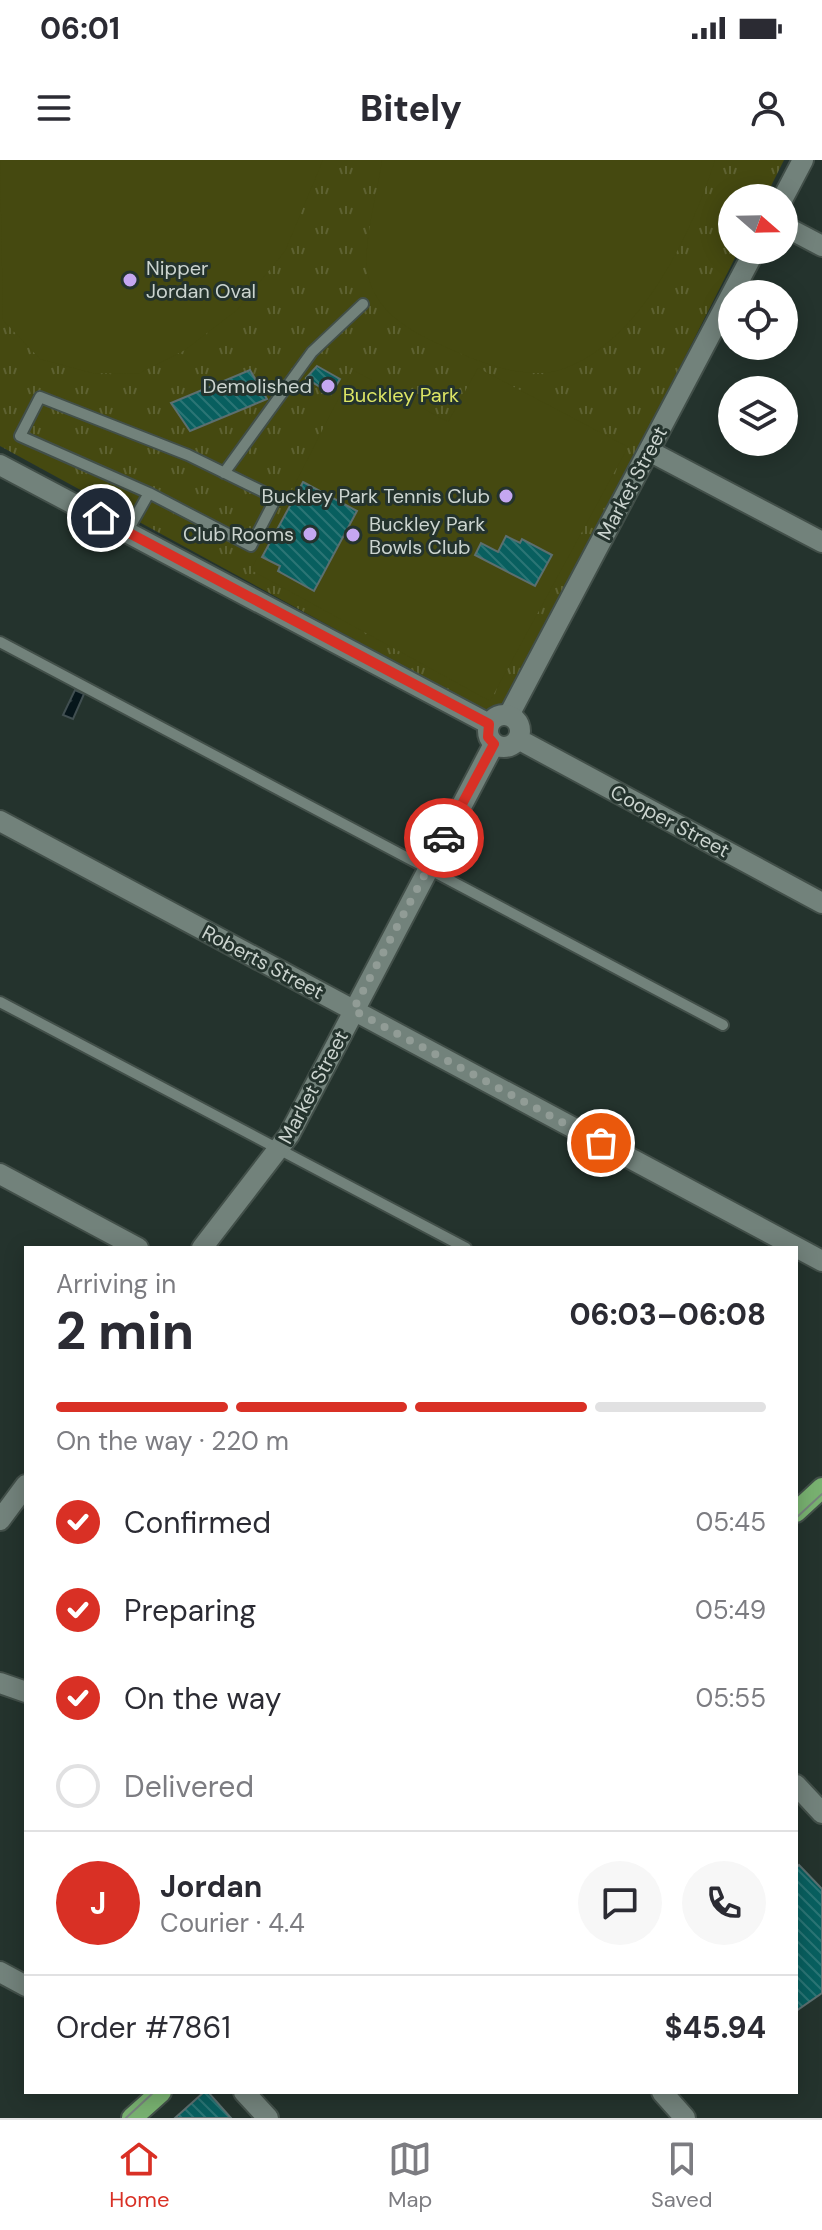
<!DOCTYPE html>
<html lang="en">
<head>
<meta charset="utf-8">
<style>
  :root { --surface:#fff; --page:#f7f7f7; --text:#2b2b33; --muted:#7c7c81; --line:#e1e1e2; --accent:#d93025 }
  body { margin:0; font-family:"DM Sans",sans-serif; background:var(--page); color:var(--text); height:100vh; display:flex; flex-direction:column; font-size:30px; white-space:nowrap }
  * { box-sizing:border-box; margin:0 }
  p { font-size:26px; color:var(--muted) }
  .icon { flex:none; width:44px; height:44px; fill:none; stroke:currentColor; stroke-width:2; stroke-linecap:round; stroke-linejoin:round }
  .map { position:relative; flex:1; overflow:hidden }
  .side { position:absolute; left:24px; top:1086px; width:774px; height:848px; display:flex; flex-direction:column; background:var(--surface); border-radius:0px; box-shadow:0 4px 20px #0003 }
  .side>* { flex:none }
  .needle { width:52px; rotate:110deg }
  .tools { position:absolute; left:718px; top:24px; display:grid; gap:16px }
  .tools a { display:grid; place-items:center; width:80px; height:80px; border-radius:50%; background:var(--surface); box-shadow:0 4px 20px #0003; font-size:40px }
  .pin { position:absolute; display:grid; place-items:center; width:68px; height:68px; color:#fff; margin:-34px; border:4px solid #fff; border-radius:50%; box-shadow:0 2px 8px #0007 }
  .courier { position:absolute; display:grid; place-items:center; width:80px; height:80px; margin:-40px; border:6px solid #d93025; border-radius:50%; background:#fff; color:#222; box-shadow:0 2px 10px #0007 }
  .summary em { font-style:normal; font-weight:800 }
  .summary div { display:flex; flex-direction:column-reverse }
  .summary { display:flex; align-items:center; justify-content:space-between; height:136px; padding:0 32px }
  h1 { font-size:52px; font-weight:800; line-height:60px }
  .bar { display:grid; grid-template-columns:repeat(4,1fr); gap:12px 8px; align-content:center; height:96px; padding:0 32px }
  .bar i { height:10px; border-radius:6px; background:var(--line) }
  .bar .current { background:var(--accent) }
  .bar p { grid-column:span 4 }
  .line { display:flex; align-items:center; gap:20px; padding:0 32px; border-top:2px solid var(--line) }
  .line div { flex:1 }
  .round { display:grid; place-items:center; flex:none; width:84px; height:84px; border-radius:42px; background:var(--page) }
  ol { padding:0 32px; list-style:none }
  li { display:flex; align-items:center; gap:24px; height:88px }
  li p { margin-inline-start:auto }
  li .icon { padding:8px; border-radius:50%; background:var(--accent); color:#fff; stroke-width:4 }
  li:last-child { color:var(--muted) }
  li i { width:44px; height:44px; border:4px solid var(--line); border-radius:50% }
  .status { display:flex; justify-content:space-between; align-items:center; height:56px; padding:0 40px; background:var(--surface); direction:ltr }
  .status svg { height:22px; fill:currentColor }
  header { display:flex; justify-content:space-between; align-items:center; height:104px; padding:0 32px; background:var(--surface); font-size:36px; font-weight:800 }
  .tabs { display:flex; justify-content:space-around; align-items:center; height:112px; border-top:2px solid var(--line); background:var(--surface); font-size:22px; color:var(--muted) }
  .tabs a { display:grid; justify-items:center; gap:4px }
  .tabs .current { color:var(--accent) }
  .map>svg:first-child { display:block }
</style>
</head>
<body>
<div class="status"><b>06:01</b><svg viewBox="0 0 49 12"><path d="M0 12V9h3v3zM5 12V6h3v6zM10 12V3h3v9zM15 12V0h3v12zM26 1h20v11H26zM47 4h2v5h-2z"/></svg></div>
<header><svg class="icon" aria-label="menu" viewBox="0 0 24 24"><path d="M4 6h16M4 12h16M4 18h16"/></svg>Bitely<svg class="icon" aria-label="person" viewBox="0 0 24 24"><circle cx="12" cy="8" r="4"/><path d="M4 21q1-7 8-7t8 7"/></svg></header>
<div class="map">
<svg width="822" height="1958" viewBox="0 0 822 1958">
  <defs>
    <pattern id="grass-tufts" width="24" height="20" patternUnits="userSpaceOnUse" patternTransform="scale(2)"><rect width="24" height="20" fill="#454910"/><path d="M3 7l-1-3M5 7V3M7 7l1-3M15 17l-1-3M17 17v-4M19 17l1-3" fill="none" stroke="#5e6232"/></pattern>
    <pattern id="water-ripples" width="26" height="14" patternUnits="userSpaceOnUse" patternTransform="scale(2)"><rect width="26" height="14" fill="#06161b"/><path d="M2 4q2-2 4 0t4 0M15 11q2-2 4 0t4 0" fill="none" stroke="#29373b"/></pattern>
    <pattern id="building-back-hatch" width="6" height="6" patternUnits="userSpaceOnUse" patternTransform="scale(2)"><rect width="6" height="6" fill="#085f5f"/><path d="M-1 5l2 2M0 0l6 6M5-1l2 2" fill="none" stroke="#2b7575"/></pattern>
  </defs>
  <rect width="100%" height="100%" fill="#24332d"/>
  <!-- grass -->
  <path fill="url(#grass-tufts)" d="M0,0H784L765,38H732V90H739L642,282L500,548L487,552L0,286Z"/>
  <!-- pitch -->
  <path fill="#454910" d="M0,0H323L285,91L237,150L185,190L138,214L92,213L40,199L3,160Z
    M382,0H715C692,74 637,189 556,211C520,220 471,199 439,184C409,171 375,150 368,115C362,85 378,31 382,0Z
    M478,208L628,287L490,541L251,410L353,210L448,262Z"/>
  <!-- water -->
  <path fill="url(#water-ripples)" stroke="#414f51" stroke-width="2" d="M75,530L84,534L73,559L63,555Z"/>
  <!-- building -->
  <path fill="url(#building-back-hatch)" stroke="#5c6f6f" stroke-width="2" d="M317,206L340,219L331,234L306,218Z
    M250,210L267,239L190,271L171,243Z
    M303,322L357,351L314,431L278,411L280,406L262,397Z
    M506,376L520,383L522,379L552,395L535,426L475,395L481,383L498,392Z
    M799,1705L822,1729V1833L796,1851V1708Z
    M204,1932H208L231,1958H175Z"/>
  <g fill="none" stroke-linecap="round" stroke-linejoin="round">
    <!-- service casing -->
    <g stroke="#424f49" stroke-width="14">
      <path id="service" d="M40,237L188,295L276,338L251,386L149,333L20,276Z
        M224,313L312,192L363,144
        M127,372L149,333
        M0,482L723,865
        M0,842L466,1088"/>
    </g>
    <!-- minor casing -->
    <g stroke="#424f49" stroke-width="24">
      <path id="minor" d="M783,38L803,0
        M784,66L822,86
        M649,291L822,382
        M509,555L755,90
        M0,661L822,1101
        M0,1014L138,1088
        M202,1088L289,975L494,584
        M0,1360L26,1325
        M0,1523L26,1532
        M796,1625L822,1653
        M0,1812L26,1826
        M244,1932L268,1958
        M662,1932L685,1958"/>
    </g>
    <!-- tertiary casing -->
    <g stroke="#424f49" stroke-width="24">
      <path id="tertiary" d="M0,305L489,564
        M488 571a16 16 0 1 1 32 0a16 16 0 1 1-32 0Z
        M518,579L822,743"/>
    </g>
    <!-- primary casing -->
    <g stroke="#424f49" stroke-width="24">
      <path id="primary" d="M796,1352L822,1328
        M132,1958L161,1932"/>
    </g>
    <!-- service -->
    <use href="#service" stroke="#72827b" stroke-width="10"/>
    <!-- minor -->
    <use href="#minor" stroke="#72827b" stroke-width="20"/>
    <!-- tertiary -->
    <use href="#tertiary" stroke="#72827b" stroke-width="20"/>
    <!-- primary -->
    <use href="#primary" stroke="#78b170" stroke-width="20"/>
    <!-- tram -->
    <path stroke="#76827d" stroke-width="2" d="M796,1358L822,1334
      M126,1958L154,1932"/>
  </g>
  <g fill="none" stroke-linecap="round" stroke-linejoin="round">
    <!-- done -->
    <path stroke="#919c96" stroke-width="8" stroke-dasharray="0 14.4" d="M444,678L353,850L601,983"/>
    <!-- route -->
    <path stroke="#d93025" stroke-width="10" d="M101,358L489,564L488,577L494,584L444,678"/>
  </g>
  <!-- markers -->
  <g fill="#c5a7f1" stroke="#24332d" stroke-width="3">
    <circle cx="130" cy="120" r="8"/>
    <circle cx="328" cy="226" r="8"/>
    <circle cx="506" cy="336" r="8"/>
    <circle cx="310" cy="374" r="8"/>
    <circle cx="353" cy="375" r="8"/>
  </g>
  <g text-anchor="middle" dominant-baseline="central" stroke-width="6" stroke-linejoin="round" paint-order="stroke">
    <!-- poi labels -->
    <g font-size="20" fill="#cbd4cf" stroke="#24332d" text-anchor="end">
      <text x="146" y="108" text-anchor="start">Nipper<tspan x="146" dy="23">Jordan Oval</tspan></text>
      <text x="312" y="226">Demolished</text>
      <text x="490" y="336">Buckley Park Tennis Club</text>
      <text x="369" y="364" text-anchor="start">Buckley Park<tspan x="369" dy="23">Bowls Club</tspan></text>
      <text x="294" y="374">Club Rooms</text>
    </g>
    <!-- park labels -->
    <g font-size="20" fill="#dde665" stroke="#24332d">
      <text x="401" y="235">Buckley Park</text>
    </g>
    <!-- street labels -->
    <g font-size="20" fill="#cbd4cf" stroke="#24332d">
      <text transform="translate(632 323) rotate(-62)">Market Street</text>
      <text transform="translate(670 661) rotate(28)">Cooper Street</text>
      <text transform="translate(263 802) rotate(28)">Roberts Street</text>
      <text transform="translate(313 927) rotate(-62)">Market Street</text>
    </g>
  </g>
</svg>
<div class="tools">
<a><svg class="needle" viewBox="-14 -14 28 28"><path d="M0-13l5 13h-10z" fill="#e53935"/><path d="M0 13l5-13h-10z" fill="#7c7c81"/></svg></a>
<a><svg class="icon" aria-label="locate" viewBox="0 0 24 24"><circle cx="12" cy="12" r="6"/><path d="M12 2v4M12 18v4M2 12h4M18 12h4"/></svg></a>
<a><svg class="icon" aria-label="layers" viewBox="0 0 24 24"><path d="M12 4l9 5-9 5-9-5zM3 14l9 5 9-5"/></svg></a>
</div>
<div class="pin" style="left:601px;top:983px;background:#ea580c"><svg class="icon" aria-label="bag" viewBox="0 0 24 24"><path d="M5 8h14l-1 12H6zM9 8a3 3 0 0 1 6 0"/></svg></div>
<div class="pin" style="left:101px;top:358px;background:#1f2937"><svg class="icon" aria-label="home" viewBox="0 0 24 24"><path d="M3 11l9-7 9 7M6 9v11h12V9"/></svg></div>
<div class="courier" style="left:444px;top:678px"><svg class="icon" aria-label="car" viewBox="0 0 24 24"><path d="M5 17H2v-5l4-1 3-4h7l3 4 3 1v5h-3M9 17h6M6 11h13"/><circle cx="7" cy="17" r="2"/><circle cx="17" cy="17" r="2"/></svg></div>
<section class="side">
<div class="summary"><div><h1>2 min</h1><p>Arriving in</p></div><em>06:03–06:08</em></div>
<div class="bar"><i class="current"></i><i class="current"></i><i class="current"></i><i></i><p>On the way · 220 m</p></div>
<ol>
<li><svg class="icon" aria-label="check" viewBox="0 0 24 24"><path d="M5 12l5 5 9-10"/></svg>Confirmed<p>05:45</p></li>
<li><svg class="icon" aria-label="check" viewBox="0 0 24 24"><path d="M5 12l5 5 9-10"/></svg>Preparing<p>05:49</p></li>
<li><svg class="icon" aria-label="check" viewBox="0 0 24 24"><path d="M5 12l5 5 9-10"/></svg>On the way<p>05:55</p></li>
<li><i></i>Delivered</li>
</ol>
<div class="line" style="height:144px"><b class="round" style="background:var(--accent);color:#fff">J</b><div><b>Jordan</b><p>Courier · 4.4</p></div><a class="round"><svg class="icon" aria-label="chat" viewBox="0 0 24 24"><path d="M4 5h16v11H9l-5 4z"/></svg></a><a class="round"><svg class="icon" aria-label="phone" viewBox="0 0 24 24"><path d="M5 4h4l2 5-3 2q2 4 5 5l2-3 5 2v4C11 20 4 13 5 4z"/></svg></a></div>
<div class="line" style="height:104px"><div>Order #7861</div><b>$45.94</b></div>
</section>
</div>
<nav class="tabs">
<a class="current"><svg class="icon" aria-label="home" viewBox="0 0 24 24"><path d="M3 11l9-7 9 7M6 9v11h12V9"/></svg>Home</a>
<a><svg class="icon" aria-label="map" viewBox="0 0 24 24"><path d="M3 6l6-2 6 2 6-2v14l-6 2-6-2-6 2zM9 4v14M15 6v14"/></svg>Map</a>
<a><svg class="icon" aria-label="saved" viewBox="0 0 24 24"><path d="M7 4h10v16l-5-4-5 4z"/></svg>Saved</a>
</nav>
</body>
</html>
